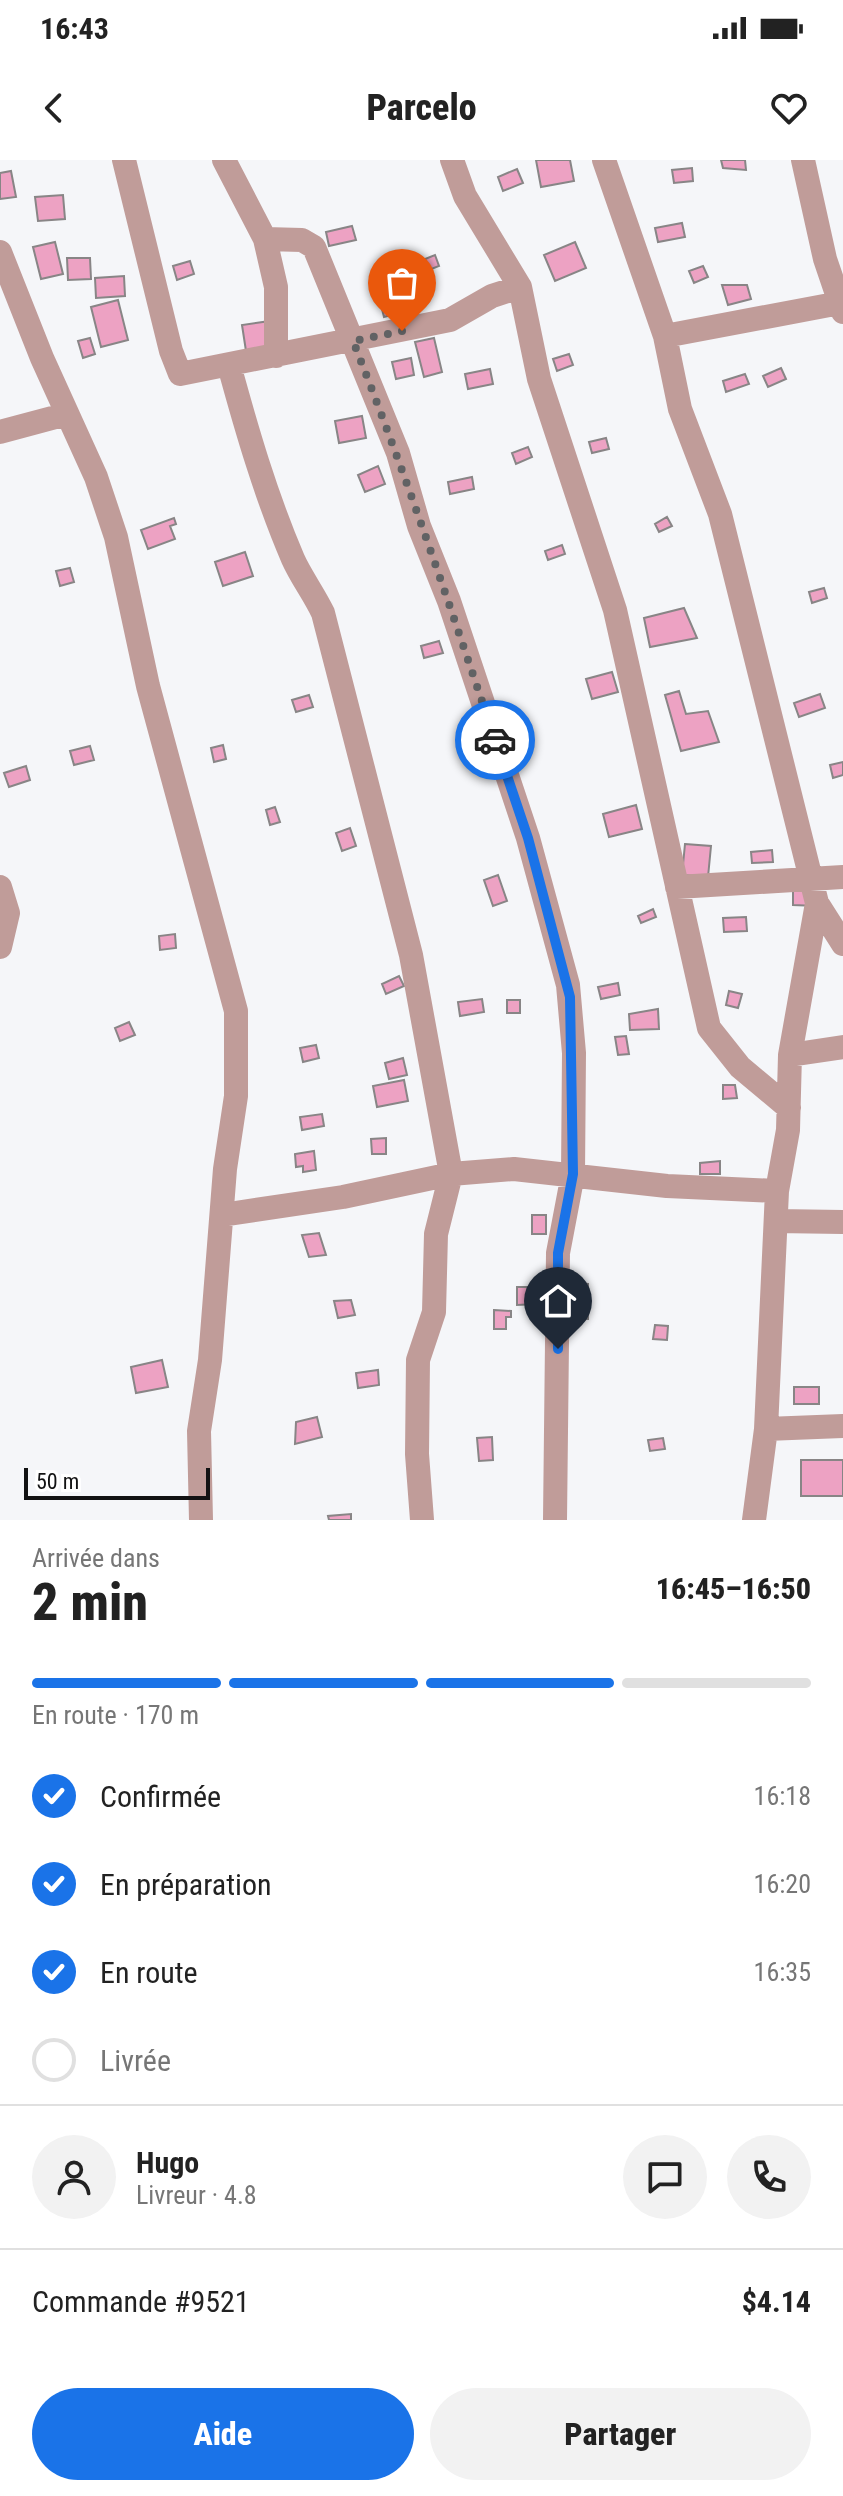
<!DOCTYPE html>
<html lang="fr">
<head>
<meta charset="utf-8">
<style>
  :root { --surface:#fff; --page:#f2f2f2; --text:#222; --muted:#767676; --line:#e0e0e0; --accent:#1a73e8 }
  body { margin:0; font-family:"Roboto Condensed",sans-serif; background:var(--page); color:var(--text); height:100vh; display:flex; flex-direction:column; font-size:30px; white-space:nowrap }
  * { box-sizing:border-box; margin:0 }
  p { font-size:26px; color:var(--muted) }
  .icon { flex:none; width:44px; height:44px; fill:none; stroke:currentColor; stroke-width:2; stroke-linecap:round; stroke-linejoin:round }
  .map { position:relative; height:1360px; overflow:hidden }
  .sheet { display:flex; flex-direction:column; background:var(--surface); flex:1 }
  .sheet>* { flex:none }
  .scale { position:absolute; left:24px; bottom:20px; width:186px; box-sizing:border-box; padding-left:8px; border:4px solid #121213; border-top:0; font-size:22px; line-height:28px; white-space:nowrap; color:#121213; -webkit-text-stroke:6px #fff; paint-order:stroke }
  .pin { position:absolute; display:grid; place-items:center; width:68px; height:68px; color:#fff; margin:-82px -34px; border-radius:50% 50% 50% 0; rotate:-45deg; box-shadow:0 0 8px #0007 }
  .pin .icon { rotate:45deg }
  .courier { position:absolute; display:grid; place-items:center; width:80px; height:80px; margin:-40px; border:6px solid #1a73e8; border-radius:50%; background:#fff; color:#222; box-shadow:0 2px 10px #0007 }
  .summary em { font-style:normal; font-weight:800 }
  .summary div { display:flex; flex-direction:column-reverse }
  .summary { display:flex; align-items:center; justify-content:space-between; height:136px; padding:0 32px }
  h1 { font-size:52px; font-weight:800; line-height:60px }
  .bar { display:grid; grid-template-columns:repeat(4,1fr); gap:12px 8px; align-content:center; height:96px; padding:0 32px }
  .bar i { height:10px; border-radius:6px; background:var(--line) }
  .bar .on { background:var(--accent) }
  .bar p { grid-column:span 4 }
  .line { display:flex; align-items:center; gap:20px; padding:0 32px; border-top:2px solid var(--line) }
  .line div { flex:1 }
  .round { display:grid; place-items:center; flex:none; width:84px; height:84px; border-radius:42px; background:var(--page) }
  ol { padding:0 32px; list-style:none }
  li { display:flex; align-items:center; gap:24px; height:88px }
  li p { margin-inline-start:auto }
  li .icon { padding:8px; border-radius:50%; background:var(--accent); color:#fff; stroke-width:4 }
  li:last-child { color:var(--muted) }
  li i { width:44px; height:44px; border:4px solid var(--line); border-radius:50% }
  .primary-button { display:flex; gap:16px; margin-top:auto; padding:16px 32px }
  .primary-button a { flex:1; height:92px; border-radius:48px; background:var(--accent); color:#fff; font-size:32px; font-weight:800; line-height:92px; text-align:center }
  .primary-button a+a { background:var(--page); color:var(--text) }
  .status { display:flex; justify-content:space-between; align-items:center; height:56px; padding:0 40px; background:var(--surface); direction:ltr }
  .status svg { height:22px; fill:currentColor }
  header { display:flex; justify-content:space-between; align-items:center; height:104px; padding:0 32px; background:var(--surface); font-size:36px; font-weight:800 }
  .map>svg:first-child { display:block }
</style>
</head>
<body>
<div class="status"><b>16:43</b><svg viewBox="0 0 49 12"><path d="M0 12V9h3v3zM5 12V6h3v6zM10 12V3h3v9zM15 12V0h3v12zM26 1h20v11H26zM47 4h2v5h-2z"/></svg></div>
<header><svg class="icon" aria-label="back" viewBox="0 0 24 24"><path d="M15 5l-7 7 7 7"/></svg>Parcelo<svg class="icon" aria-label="heart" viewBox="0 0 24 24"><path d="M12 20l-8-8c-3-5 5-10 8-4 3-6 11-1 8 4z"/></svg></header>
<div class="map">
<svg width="843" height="1360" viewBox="0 0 843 1360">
  <rect width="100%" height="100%" fill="#f5f6f9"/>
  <!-- building -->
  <path fill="#eda2c3" stroke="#888586" stroke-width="2" d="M536,0H570L574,21L541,27Z
    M721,0H745L746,10L723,8Z
    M692,8L693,21L674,23L672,10Z
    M517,9L523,23L503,31L498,17Z
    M11,11L16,37L0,39V13Z
    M63,35L65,59L38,61L35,37Z
    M682,63L685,77L658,82L655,68Z
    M352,66L356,80L329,86L326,72Z
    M55,82L63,114L41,119L33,87Z
    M575,82L586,108L555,121L544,95Z
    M435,95L439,106L419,114L415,103Z
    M67,98H90L91,119L68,120Z
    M190,101L194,114L177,120L173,106Z
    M703,106L708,117L694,123L689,111Z
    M124,116L125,136L96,138L95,118Z
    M722,125H747L751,139L728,145Z
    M397,132L402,152L384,157L379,137Z
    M118,140L128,180L101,187L91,147Z
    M270,161L274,187L246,191L242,165Z
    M90,178L95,194L83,198L78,181Z
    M434,178L442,212L424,217L415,182Z
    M569,194L573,205L557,211L553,199Z
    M411,198L414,215L396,219L392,202Z
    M781,208L786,219L768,227L763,216Z
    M490,209L493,224L468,229L465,214Z
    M745,214L749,224L726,232L723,221Z
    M362,256L366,278L339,283L335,261Z
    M606,278L609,289L592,293L589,282Z
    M528,287L532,297L516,304L512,293Z
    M378,306L385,324L365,332L358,315Z
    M472,317L474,329L450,334L448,322Z
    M667,357L672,366L659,372L655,364Z
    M174,358L176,364L170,366L175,379L148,389L141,370Z
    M562,385L565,394L548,400L545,391Z
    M245,392L253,416L223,426L215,402Z
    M70,408L74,422L60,426L56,411Z
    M824,428L827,438L812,443L809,432Z
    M684,448L697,478L650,487L644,458Z
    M439,481L443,493L424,498L421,486Z
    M612,512L618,532L592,539L586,519Z
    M679,531L686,554L708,551L719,582L681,591L665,535Z
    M820,534L825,548L799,557L794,543Z
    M309,535L313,547L296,552L292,540Z
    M223,585L226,599L214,602L211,588Z
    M90,586L94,600L74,605L70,591Z
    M843,602V615L833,618L830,605Z
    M26,606L30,620L9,627L4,613Z
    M636,645L642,669L609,677L603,654Z
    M275,647L280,662L270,665L266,650Z
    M350,668L356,686L342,691L336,673Z
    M685,684L711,686L708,717L682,715Z
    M772,690L773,702L752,703L751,692Z
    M498,715L507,741L493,746L484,720Z
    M793,720L816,746L793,745Z
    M653,749L656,757L641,763L638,756Z
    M746,757L747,771L724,772L723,758Z
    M175,774L176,788L160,790L159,776Z
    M399,816L404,826L386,834L382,824Z
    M618,823L620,835L601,839L598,827Z
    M729,831L742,834L738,848L726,845Z
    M482,839L484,852L460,856L458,842Z
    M507,840H520V853H507Z
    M658,849L659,869L630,870L629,854Z
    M129,862L135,875L120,881L115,868Z
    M626,876L629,894L618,895L615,877Z
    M316,885L319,898L303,902L300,888Z
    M403,898L407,915L389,919L385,903Z
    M404,920L408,941L377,947L373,926Z
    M723,925H735L737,938L723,939Z
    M322,954L324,966L302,970L300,957Z
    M386,978V994H372L371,979Z
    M314,991L316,1010L303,1012V1006L296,1007L295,994Z
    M720,1001V1014H700V1003Z
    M532,1055H546V1074H532Z
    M319,1073L326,1095L309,1097L302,1075Z
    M570,1123L588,1124V1159L569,1158Z
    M517,1127H537V1144L517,1145Z
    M351,1140L355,1155L338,1158L334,1141Z
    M494,1150L511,1151V1157H506V1169H494Z
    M655,1165L668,1166L667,1180L653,1179Z
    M162,1200L168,1227L136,1233L131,1207Z
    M378,1210L379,1225L358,1228L356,1213Z
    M794,1227H819V1244H794Z
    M317,1257L322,1277L295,1284L296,1262Z
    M492,1277L493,1300L479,1301L477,1278Z
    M663,1278L665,1289L650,1291L648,1280Z
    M801,1300H843V1336H801Z
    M351,1354V1360H329L328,1356Z"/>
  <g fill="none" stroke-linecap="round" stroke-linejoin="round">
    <!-- minor -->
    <path stroke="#c09c99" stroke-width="24" d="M124,0L171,191L180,214L450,160L492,136L520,127
      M224,0L265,79L276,127V196
      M452,0L465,36L520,127L539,219L615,450L709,868L740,907L789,948
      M604,0L665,176L680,249L720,354L817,743L790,895L788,970L777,1031L766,1269L754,1360
      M803,0L825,99L843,152
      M265,79L302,80L314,87L398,293L419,366L449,441L528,678L568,825L574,893L573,1014L558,1093L555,1360
      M0,92L42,198L96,317L116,377L148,526L236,851V936L225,1009L210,1200L199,1271L201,1360
      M665,176L840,143
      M229,205C247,271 266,336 293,399C301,417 314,434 323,453L411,795L451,1014L436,1074L434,1152L418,1200L417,1294L422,1360
      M0,272L67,254
      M0,727L8,753L0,787
      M677,727L843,717
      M817,743L843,784
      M790,895L843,887
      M222,1055L343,1037L451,1014L514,1009L667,1026L777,1031
      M776,1061L843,1062
      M766,1269L843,1266"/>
  </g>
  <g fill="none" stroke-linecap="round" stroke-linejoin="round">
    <!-- done -->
    <path stroke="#616264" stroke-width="8" stroke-dasharray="0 14.4" d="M402,171L353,181C405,312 450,446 495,580"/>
    <!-- route -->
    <path stroke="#1a73e8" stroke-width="10" d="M495,580L528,678L570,837L573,1014L558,1093V1189"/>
  </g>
</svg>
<div class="scale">50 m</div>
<div class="pin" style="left:402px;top:171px;background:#ea580c"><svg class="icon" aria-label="bag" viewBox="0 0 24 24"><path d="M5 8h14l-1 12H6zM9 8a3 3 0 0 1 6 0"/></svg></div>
<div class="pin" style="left:558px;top:1189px;background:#1f2937"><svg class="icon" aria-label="home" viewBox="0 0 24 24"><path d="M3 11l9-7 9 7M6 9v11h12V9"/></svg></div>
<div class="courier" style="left:495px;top:580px"><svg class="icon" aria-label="car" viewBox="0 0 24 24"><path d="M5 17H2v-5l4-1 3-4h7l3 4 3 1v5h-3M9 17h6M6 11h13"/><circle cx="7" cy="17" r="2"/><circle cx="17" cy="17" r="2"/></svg></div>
</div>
<section class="sheet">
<div class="summary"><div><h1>2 min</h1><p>Arrivée dans</p></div><em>16:45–16:50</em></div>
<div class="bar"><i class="on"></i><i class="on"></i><i class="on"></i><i></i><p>En route · 170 m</p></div>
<ol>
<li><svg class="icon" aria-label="check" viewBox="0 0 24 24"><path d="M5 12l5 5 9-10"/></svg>Confirmée<p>16:18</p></li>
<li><svg class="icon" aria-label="check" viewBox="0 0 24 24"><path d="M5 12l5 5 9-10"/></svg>En préparation<p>16:20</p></li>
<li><svg class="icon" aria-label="check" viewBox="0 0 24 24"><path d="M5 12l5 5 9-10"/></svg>En route<p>16:35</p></li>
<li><i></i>Livrée</li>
</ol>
<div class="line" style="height:144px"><a class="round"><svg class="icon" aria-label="person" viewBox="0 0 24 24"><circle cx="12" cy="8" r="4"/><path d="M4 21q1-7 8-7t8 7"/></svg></a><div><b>Hugo</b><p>Livreur · 4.8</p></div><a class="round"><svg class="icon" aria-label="chat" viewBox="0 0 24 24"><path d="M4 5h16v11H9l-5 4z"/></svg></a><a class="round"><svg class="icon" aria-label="phone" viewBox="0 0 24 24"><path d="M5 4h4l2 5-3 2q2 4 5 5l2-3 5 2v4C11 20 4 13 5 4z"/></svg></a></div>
<div class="line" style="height:104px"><div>Commande #9521</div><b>$4.14</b></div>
<div class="primary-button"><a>Aide</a><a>Partager</a></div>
</section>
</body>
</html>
